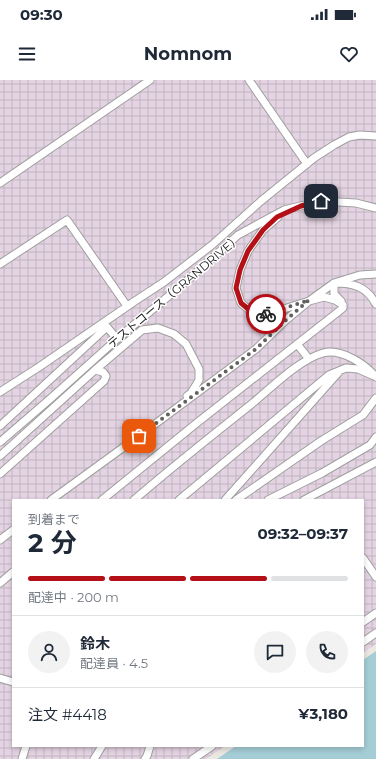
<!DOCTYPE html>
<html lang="ja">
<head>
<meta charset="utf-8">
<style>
  :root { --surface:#fff; --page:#f2f2f3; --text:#1f2937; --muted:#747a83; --line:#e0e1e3; --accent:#b51017 }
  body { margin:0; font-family:Montserrat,"Noto Sans JP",sans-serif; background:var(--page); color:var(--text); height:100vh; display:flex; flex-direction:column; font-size:15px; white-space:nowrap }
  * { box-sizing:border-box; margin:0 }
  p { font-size:13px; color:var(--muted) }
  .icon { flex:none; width:22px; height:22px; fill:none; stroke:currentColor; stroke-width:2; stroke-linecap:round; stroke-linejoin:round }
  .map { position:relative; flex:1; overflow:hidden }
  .side { position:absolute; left:12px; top:419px; width:352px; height:248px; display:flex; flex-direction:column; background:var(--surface); border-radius:0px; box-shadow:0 2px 6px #0003 }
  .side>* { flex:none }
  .pin { position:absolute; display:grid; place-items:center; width:34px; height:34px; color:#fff; margin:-17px; border-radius:8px; box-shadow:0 2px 6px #0006 }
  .courier { position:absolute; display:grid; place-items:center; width:40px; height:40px; margin:-20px; border:3px solid #b51017; border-radius:50%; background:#fff; color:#222; box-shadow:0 1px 5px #0007 }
  .head em { font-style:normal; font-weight:700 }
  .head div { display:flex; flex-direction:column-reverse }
  .head { display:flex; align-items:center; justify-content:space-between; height:68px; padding:0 16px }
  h1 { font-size:26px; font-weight:700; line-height:30px }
  .bar { display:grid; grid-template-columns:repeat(4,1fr); gap:6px 4px; align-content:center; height:48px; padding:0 16px }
  .bar i { height:5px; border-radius:3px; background:var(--line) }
  .bar .current { background:var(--accent) }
  .bar p { grid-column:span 4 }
  .line { display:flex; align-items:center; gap:10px; padding:0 16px; border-top:1px solid var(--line) }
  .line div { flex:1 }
  .round { display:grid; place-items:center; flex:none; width:42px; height:42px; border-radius:21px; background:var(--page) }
  .status { display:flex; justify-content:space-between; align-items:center; height:28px; padding:0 20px; background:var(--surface); direction:ltr }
  .status svg { height:11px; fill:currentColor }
  header { display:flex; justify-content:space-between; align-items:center; height:52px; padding:0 16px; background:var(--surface); font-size:18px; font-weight:700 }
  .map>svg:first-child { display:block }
</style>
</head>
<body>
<div class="status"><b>09:30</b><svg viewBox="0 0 49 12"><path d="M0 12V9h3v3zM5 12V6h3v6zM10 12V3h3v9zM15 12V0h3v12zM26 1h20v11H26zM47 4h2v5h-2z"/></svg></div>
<header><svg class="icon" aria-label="menu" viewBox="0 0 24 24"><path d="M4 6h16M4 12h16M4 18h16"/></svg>Nomnom<svg class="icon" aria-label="heart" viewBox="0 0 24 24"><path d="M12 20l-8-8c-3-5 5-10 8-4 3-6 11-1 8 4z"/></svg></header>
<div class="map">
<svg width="376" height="679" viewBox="0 0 376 679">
  <defs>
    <pattern id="industrial-grid" width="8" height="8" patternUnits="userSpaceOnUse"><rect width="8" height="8" fill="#e4d3e2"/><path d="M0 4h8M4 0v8" fill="none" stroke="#c3b5c1"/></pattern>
  </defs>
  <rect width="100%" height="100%" fill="#ebe7e1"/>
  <!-- industrial -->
  <path fill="url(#industrial-grid)" d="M0,0H376V564L363,573V420H13V666H225L206,679H0Z"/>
  <!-- water -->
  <path fill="#a4cdd6" d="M376,571V679H217L236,666H363V580Z"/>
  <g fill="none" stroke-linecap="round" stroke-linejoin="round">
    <!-- minor casing -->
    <g stroke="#9f9f9f" stroke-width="9">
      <path id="minor" d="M249,0L307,84
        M0,103L150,0
        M278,137L263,150L248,171L240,190L236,208L241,223L253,233L268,234L309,221L324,217L335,220L343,225
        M0,184L67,140L127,226
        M341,221L334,214V203C353,203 366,206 376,224
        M297,264L309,279
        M0,312L39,287L135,221L164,202L212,165L261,121L314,78L334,65L349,57L360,55L376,56
        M0,346L107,247L117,259
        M0,362L50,319L117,259L189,199L238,155L284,130L321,121L356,123L376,128
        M0,376L95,290L142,250L158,248L174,254L186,264L199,289V300L191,313L187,316
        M0,394L104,301L106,296L103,292L95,290
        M51,420L139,356L256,269L286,240L309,221L334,203L360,195L376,194
        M102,420L198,342L343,228V225
        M134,420C173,386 214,354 254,322C273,306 299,280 323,273C341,268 365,284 376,297
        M179,420L329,295L346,288L358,289L374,296
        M225,420L338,293
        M236,420L321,361L363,335L376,318
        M268,420L322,393L370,365L376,357
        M304,420L376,382
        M0,460L13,450
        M363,478L376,497
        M0,503L13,492
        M363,542L376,533
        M363,562L376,553
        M0,598L13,602
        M22,679L26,666
        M94,679L102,666
        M145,679L147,676L150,666
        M193,679L212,666"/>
    </g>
    <!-- minor -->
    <use href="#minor" stroke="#fff" stroke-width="7"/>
  </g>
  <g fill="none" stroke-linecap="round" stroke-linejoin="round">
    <!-- done -->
    <path stroke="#646260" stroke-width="4" stroke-dasharray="0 7.2" d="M139,356L256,269L286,240L309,220L268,234H266"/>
    <!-- route -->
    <path stroke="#b51017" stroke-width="5" d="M266,234L253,233L241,223L236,208L240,190L248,171L263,150L277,137L301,126L321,121"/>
  </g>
  <g text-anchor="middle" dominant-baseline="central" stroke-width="3" stroke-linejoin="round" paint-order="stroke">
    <!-- street labels -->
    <g font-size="12" fill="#1b1b1b" stroke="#fff">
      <text transform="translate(174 211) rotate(-40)">テストコース（GRANDRIVE）</text>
    </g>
  </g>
</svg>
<div class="pin" style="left:139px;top:356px;background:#ea580c"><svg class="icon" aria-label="bag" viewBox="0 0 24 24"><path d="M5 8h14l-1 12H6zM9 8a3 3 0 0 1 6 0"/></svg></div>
<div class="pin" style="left:321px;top:121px;background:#1f2937"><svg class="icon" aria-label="home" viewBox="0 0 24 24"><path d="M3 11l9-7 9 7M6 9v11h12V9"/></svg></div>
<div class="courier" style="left:266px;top:234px"><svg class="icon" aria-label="bike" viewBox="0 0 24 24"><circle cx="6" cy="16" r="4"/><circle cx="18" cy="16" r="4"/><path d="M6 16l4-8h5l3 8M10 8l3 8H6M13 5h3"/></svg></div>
<section class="side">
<div class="head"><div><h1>2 分</h1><p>到着まで</p></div><em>09:32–09:37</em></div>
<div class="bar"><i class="current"></i><i class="current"></i><i class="current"></i><i></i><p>配達中 · 200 m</p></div>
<div class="line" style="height:72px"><a class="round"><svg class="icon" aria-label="person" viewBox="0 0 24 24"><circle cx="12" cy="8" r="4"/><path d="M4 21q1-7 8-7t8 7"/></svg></a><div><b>鈴木</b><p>配達員 · 4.5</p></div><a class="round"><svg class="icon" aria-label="chat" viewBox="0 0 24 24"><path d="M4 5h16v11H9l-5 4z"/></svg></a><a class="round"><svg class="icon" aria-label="phone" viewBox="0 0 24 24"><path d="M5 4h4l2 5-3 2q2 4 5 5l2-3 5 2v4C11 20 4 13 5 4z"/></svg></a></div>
<div class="line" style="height:52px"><div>注文 #4418</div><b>¥3,180</b></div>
</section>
</div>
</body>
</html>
